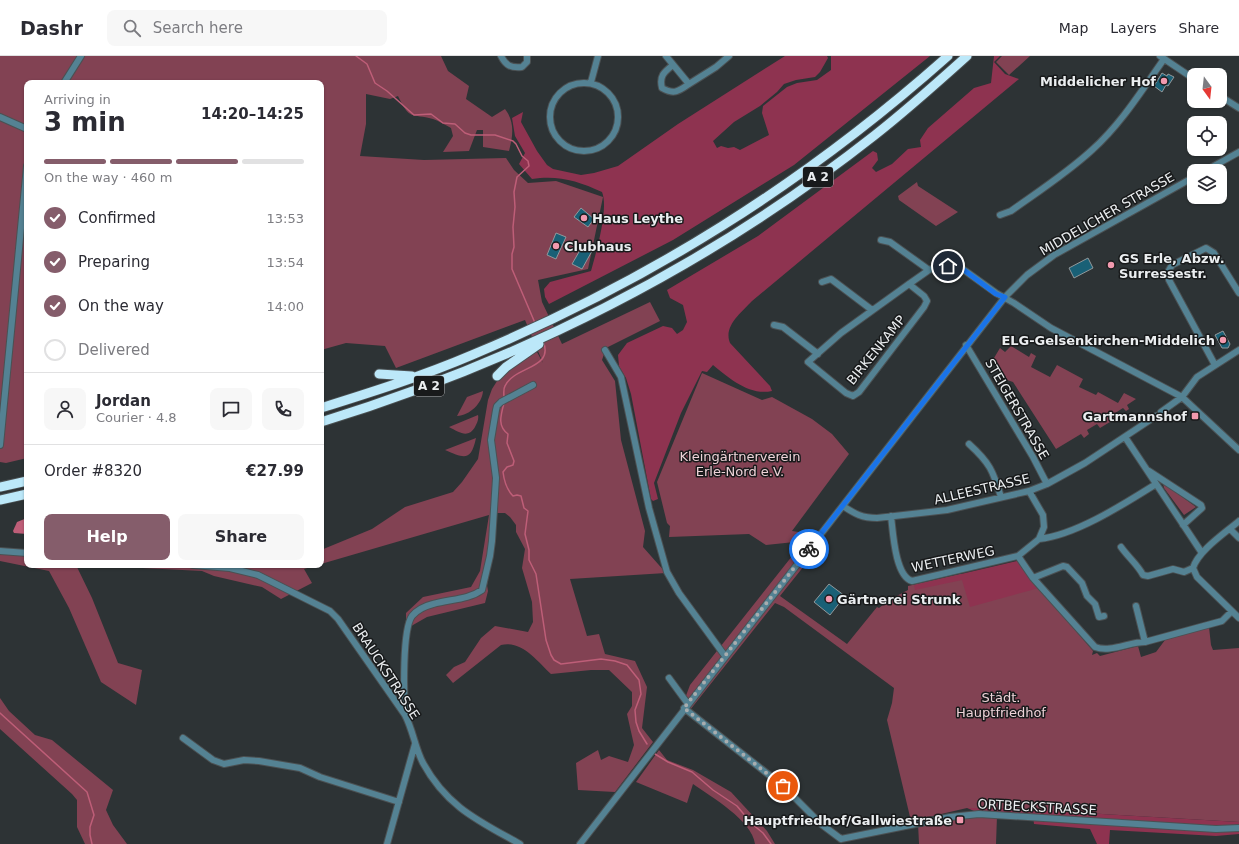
<!DOCTYPE html>
<html lang="en">
<head>
<meta charset="utf-8">
<style>
  :root { --surface:#fff; --page:#f7f7f7; --text:#2b2b33; --muted:#7c7c81; --line:#e1e1e2; --accent:#855d6b }
  body { margin:0; font-family:"DejaVu Sans",sans-serif; background:var(--page); color:var(--text); height:100vh; display:flex; flex-direction:column; font-size:15px; white-space:nowrap }
  * { box-sizing:border-box; margin:0 }
  p { font-size:13px; color:var(--muted) }
  .icon { flex:none; width:22px; height:22px; fill:none; stroke:currentColor; stroke-width:2; stroke-linecap:round; stroke-linejoin:round }
  .map { position:relative; flex:1; overflow:hidden }
  .sheet { position:absolute; left:24px; top:24px; width:300px; height:488px; display:flex; flex-direction:column; background:var(--surface); border-radius:8px; box-shadow:0 1px 3px #0004 }
  .sheet>* { flex:none }
  .needle { width:26px; rotate:165deg }
  .buttons { position:absolute; left:1187px; top:12px; display:grid; gap:8px }
  .buttons a { display:grid; place-items:center; width:40px; height:40px; border-radius:8px; background:var(--surface); box-shadow:0 1px 3px #0004; font-size:20px }
  .pin { position:absolute; display:grid; place-items:center; width:34px; height:34px; color:#fff; margin:-17px; border:2px solid #fff; border-radius:50%; box-shadow:0 1px 4px #0007 }
  .courier { position:absolute; display:grid; place-items:center; width:40px; height:40px; margin:-20px; border:3px solid #1a73e8; border-radius:50%; background:#fff; color:#222; box-shadow:0 1px 5px #0007 }
  .headline em { font-style:normal; font-weight:800 }
  .headline div { display:flex; flex-direction:column-reverse }
  .headline { display:flex; align-items:center; justify-content:space-between; height:68px; padding:0 20px }
  h1 { font-size:26px; font-weight:800; line-height:30px }
  .bar { display:grid; grid-template-columns:repeat(4,1fr); gap:6px 4px; align-content:center; height:48px; padding:0 20px }
  .bar i { height:5px; border-radius:3px; background:var(--line) }
  .bar .active { background:var(--accent) }
  .bar p { grid-column:span 4 }
  .line { display:flex; align-items:center; gap:10px; padding:0 20px; border-top:1px solid var(--line) }
  .line div { flex:1 }
  .round { display:grid; place-items:center; flex:none; width:42px; height:42px; border-radius:8px; background:var(--page) }
  ol { padding:0 20px; list-style:none }
  li { display:flex; align-items:center; gap:12px; height:44px }
  li p { margin-inline-start:auto }
  li .icon { padding:4px; border-radius:50%; background:var(--accent); color:#fff; stroke-width:4 }
  li:last-child { color:var(--muted) }
  li i { width:22px; height:22px; border:2px solid var(--line); border-radius:50% }
  .action { display:flex; gap:8px; margin-top:auto; padding:8px 20px }
  .action a { flex:1; height:46px; border-radius:8px; background:var(--accent); color:#fff; font-size:16px; font-weight:800; line-height:46px; text-align:center }
  .action a+a { background:var(--page); color:var(--text) }
  header { display:flex; align-items:center; gap:24px; box-sizing:border-box; height:56px; padding:0 20px; background:var(--surface); border-bottom:1px solid var(--line) }
  header strong { font-size:19px }
  nav { display:flex; gap:22px; margin-inline-start:auto; font-size:14px }
  .search { width:280px; height:36px; background:var(--page); display:flex; align-items:center; gap:10px; box-sizing:border-box; padding:0 14px; border-radius:8px; color:var(--muted); font-size:15px }
  .map>svg:first-child { display:block }
</style>
</head>
<body>
<header>
<strong>Dashr</strong>
<div class="search"><svg class="icon" aria-label="search" viewBox="0 0 24 24"><circle cx="10" cy="10" r="6"/><path d="M15 15l6 6"/></svg>Search here</div>
<nav><a>Map</a><a>Layers</a><a>Share</a></nav>
</header>
<div class="map">
<svg width="1239" height="788" viewBox="0 0 1239 788">
  <rect width="100%" height="100%" fill="#2d3335"/>
  <!-- green -->
  <path fill="#824253" d="M0,0H441L448,15L469,30L466,43L492,61L505,53C515,66 513,80 509,95L483,91V74H477L469,95L443,96L453,80L451,72C445,69 439,65 433,63C411,57 410,65 398,40L390,43L366,38V68L360,100L424,104L506,102L514,114L528,127L556,125L603,141L588,213L538,224L542,246L562,288L650,246L660,265L606,292L602,304L615,325L621,384L645,475L643,491L666,517L570,523L587,580L599,578L605,598L635,605L647,631L642,672L653,686L615,736L578,734L576,707L598,694L601,704L609,700L628,706L634,689L627,658L632,650V636L609,614H591L551,618C537,605 522,584 501,589L453,627L446,619L454,611L465,606L481,582L495,570L528,576L533,566L532,546L522,512L525,493L516,476V469L510,461L505,457H497L495,486L487,529L488,535L485,547L427,561L406,573V557L423,541L471,531L480,515L489,459L321,508V494L372,473L405,451L453,436L462,426L478,403L488,344L492,333L499,322L524,302L537,296L543,307L525,264L396,312L385,290L346,287L321,294V27H27V402L6,407L0,406Z
    M1002,0H1030L1009,19L996,6Z
    M917,126L918,130L958,156L936,170L899,144L898,140Z
    M1011,290L1029,301L1031,297L1036,300L1031,311L1050,321L1057,309L1083,323L1079,331L1096,339L1098,336L1118,347L1124,337L1136,343L1127,349L1129,353L1126,355L1123,352L1112,359L1115,363L1100,372L1097,368L1087,374L1089,378L1084,382L1081,378L1056,393L1013,326L1007,324L994,302L1000,292L1005,296Z
    M702,317L762,344L772,341L812,363L832,378L849,398L792,475L812,478L809,483L811,488L812,500L780,540L847,588L877,551L879,552L889,544L908,534V530L961,518L1039,532L1093,595L1092,599L1097,597L1100,600L1138,590L1141,601L1156,596L1165,584L1209,571L1211,589L1213,594L1239,592V766L997,752H967L911,765L887,664L892,647L894,632L784,551L775,547L690,654L684,645L690,629L804,485L766,489L749,478L669,481L670,470L667,467L657,426Z
    M483,335C482,348 470,359 457,360L467,341Z
    M478,359C479,363 477,367 475,371C468,383 459,376 449,371Z
    M476,382C471,406 464,402 445,394Z
    M1163,427L1196,451L1184,459L1164,432Z
    M0,495L27,498V509H76L92,542L118,607L142,614L136,649L101,626L69,552L49,515L0,505Z
    M83,509H317L304,513L312,527L281,543L262,531L214,520L202,515Z
    M0,642L9,655L35,679L52,684L113,734L106,754L113,769L127,788H85L77,771V744L72,738L0,673Z
    M659,694L667,704L693,714L731,736L767,775L775,788H755C752,764 711,741 693,728L687,747L636,726Z
    M997,760L996,788H919L918,767L950,761Z"/>
  <!-- forest -->
  <path fill="#8e3350" d="M785,0H827L828,2L820,16L815,21L796,24L784,28L777,36L760,50L734,66L713,85L717,92L721,90L728,92L734,91L740,94L769,79L762,57L763,50L787,31L797,27L817,24L831,14V0H930L794,109L673,184L549,248L545,241L544,233L550,226L591,215C596,197 609,153 602,136C578,125 558,119 532,123L519,108L525,97L515,80L512,62L523,56L521,66L537,95L547,109L553,113L581,119L594,117L618,110L678,68Z
    M994,0H1000L994,6L1005,18L1019,23L752,245C742,256 723,270 730,287L770,330L772,335C749,340 729,322 713,309L707,316L702,315L681,357L654,427L658,443L653,445L651,443L631,338L626,322L619,310L618,299L627,287L663,270L672,272L677,278L683,274L687,266L683,249L670,242L667,234L758,180L873,95L877,97L878,104L872,112L876,116L892,108L908,93L921,91L920,84L928,72L974,32L991,27Z
    M1017,505L1039,532L970,551L962,524L915,534L914,529Z
    M967,752H997L1239,766V778L1216,780L1110,774L1109,788H1097L1090,773L1034,768L1033,760L979,757Z"/>
  <!-- water -->
  <path fill="#be5e78" d="M27,462V478L14,477L13,475L17,466Z"/>
  <g fill="none" stroke-linecap="round" stroke-linejoin="round">
    <!-- stream -->
    <path stroke="#be5e78" stroke-width="1.5" d="M356,0L367,8L375,27L387,35L414,59L431,58L443,67L455,68L465,77L471,79H495L513,85L516,88L522,100L528,105L529,110L517,121L514,136L515,151L513,171L514,191L512,198V213L535,267
      M504,342C504,338 503,333 505,330C514,310 555,313 543,285
      M504,347C501,359 497,370 508,378L507,387L514,405L513,409L507,411L503,416C504,424 507,434 513,440L517,439L521,440L524,452L528,455L525,478L529,494V504L536,518L546,584L551,599L554,604L561,608L601,603L615,605L627,609L639,624L641,638L635,654L636,666L639,675L647,688
      M0,657L87,736L94,759L90,771V779L92,788
      M655,698L668,706L692,716L713,734L737,750L752,768L763,777L771,788"/>
  </g>
  <!-- building -->
  <path fill="#196076" stroke="#92989b" d="M1162,17L1167,20L1168,18L1174,21L1168,30L1166,29L1162,36L1154,30Z
    M581,152L594,163L588,171L574,161Z
    M556,177L566,181L556,203L547,199Z
    M583,189L592,195L582,213L572,208Z
    M1088,202L1093,212L1074,222L1069,212Z
    M1223,275L1230,288L1228,292H1222L1215,279Z
    M829,528L845,540L830,559L814,546Z"/>
  <g fill="none" stroke-linecap="round" stroke-linejoin="round">
    <!-- minor casing -->
    <g stroke="#4b5153" stroke-width="8">
      <path id="minor" d="M501,0C506,10 511,12 522,11L527,6V0
        M666,0L689,28L716,11L729,0
        M1160,0L1194,23
        M673,9C664,16 659,20 662,32C674,39 679,35 689,28
        M591,26L598,0
        M550 61a34 34 0 1 1 68 0a34 34 0 1 1-68 0Z
        M64,27L81,0
        M1220,40L1239,52
        M0,61L27,73
        M1205,115L1239,96
        M1000,159L1011,155C1039,135 1067,117 1092,94C1121,68 1142,34 1164,3
        M881,184L890,186L929,214
        M822,226L831,223L872,254
        M909,228L924,240L927,245L924,251L859,336L853,340L846,337L808,306L841,277L909,228L929,214L938,211L948,210L964,214L996,237L1014,247L1051,272L1182,341L1239,394
        M774,269L783,271L818,298
        M966,289L1033,401L1047,428
        M605,294L621,321L649,452L667,516L679,537L725,600
        M1215,309L1169,224L1168,216L1172,209L1206,192L1214,197L1239,237
        M1161,356L1182,341L1197,321L1239,294
        M1125,381L1202,497
        M969,388C990,407 993,415 1001,441
        M0,389L27,110
        M1149,415L1201,449L1202,452L1183,469
        M843,450C855,458 862,462 877,462L947,454L1029,435L1047,428L1085,407L1156,360
        M891,460C893,476 895,520 912,525L1018,500L1039,483L1044,471L1043,459L1029,435
        M1239,465C1225,477 1198,495 1193,512L1197,521L1239,562
        M1230,473L1239,482
        M1039,483C1076,479 1124,448 1156,428
        M1121,491C1128,501 1138,509 1143,519L1148,520L1173,513L1184,516L1193,512
        M0,495L27,497
        M1018,500L1033,522L1095,591C1110,597 1129,586 1145,586L1222,565L1231,556
        M193,509L230,512L258,519L330,555L338,563L405,659C413,674 415,692 423,707C447,751 479,765 520,788
        M1033,522L1063,510L1067,511L1082,527L1087,540L1095,548L1099,561L1104,560
        M1136,550L1145,586
        M669,622L688,648
        M684,652L783,730L821,768L841,783
        M405,658C404,639 402,574 412,560C417,554 425,550 433,548C450,543 468,544 482,534L490,500L492,485L496,422L491,384L496,354L497,350L501,346L533,329
        M183,682L213,704L224,708L244,704L259,705L300,712L320,721L399,746
        M841,783L950,761L979,758L1216,773L1239,772
        M387,788L415,688
        M580,788L1005,241L1027,219L1054,199L1194,121"/>
    </g>
    <!-- highway casing -->
    <g stroke="#4b5153" stroke-width="11">
      <path id="highway" d="M379,318L412,320
        M497,320L506,311L539,288
        M321,352C372,336 423,320 472,299C649,225 804,128 948,0
        M321,366C522,304 710,209 875,79C907,54 937,27 967,0
        M0,431L27,425
        M0,444L27,438"/>
    </g>
    <!-- minor -->
    <use href="#minor" stroke="#548293" stroke-width="6"/>
    <!-- highway -->
    <use href="#highway" stroke="#bce8f9" stroke-width="9"/>
  </g>
  <g fill="none" stroke-linecap="round" stroke-linejoin="round">
    <!-- done -->
    <path stroke="#a8adaf" stroke-width="4" stroke-dasharray="0 7.2" d="M783,730L684,652L809,493"/>
    <!-- route -->
    <path stroke="#1a73e8" stroke-width="5" d="M809,493L1005,241L996,238L964,214L948,210"/>
  </g>
  <!-- markers -->
  <g fill="#f29aaf" stroke="#181a1b" stroke-width="1.5">
    <circle cx="1164" cy="25" r="4"/>
    <circle cx="584" cy="162" r="4"/>
    <circle cx="556" cy="190" r="4"/>
    <circle cx="1111" cy="209" r="4"/>
    <circle cx="1223" cy="284" r="4"/>
    <rect x="1191" y="356" width="8" height="8" rx="2"/>
    <circle cx="829" cy="543" r="4"/>
    <rect x="956" y="760" width="8" height="8" rx="2"/>
  </g>
  <g text-anchor="middle" dominant-baseline="central" stroke-width="3" stroke-linejoin="round" paint-order="stroke">
    <!-- shield labels -->
    <g fill="#181a1b" stroke="#acaeb0" stroke-width="1">
      <rect x="803" y="111" width="30" height="20" rx="3"/>
      <rect x="414" y="320" width="30" height="20" rx="3"/>
    </g>
    <g font-size="12" font-weight="bold" fill="#ebeef0">
      <text x="818" y="121">A 2</text>
      <text x="429" y="330">A 2</text>
    </g>
    <!-- poi labels -->
    <g font-size="13" font-weight="bold" fill="#ebeef0" stroke="#181a1b" text-anchor="end">
      <text x="1156" y="25">Middelicher Hof</text>
      <text x="592" y="162" text-anchor="start">Haus Leythe</text>
      <text x="564" y="190" text-anchor="start">Clubhaus</text>
      <text x="1119" y="202" text-anchor="start">GS Erle, Abzw.<tspan x="1119" dy="15">Surressestr.</tspan></text>
      <text x="1215" y="284">ELG-Gelsenkirchen-Middelich</text>
      <text x="1187" y="360">Gartmannshof</text>
      <text x="837" y="543" text-anchor="start">Gärtnerei Strunk</text>
      <text x="952" y="764">Hauptfriedhof/Gallwiestraße</text>
    </g>
    <!-- street labels -->
    <g font-size="13" fill="#ebeef0" stroke="#181a1b">
      <text transform="translate(1107 158) rotate(-30)">MIDDELICHER STRASSE</text>
      <text transform="translate(876 294) rotate(-51)">BIRKENKAMP</text>
      <text transform="translate(1017 353) rotate(60)">STEIGERSTRASSE</text>
      <text transform="translate(982 433) rotate(-13)">ALLEESTRASSE</text>
      <text transform="translate(953 503) rotate(-12)">WETTERWEG</text>
      <text transform="translate(386 615) rotate(57)">BRAUCKSTRASSE</text>
      <text transform="translate(1037 751) rotate(3)">ORTBECKSTRASSE</text>
    </g>
    <!-- park labels -->
    <g font-size="13" fill="#eed3d8" stroke="#181a1b">
      <text x="740" y="400">Kleingärtnerverein<tspan x="740" dy="15">Erle-Nord e.V.</tspan></text>
      <text x="1001" y="641">Städt.<tspan x="1001" dy="15">Hauptfriedhof</tspan></text>
    </g>
  </g>
</svg>
<div class="buttons">
<a><svg class="needle" viewBox="-14 -14 28 28"><path d="M0-13l5 13h-10z" fill="#e53935"/><path d="M0 13l5-13h-10z" fill="#7c7c81"/></svg></a>
<a><svg class="icon" aria-label="locate" viewBox="0 0 24 24"><circle cx="12" cy="12" r="6"/><path d="M12 2v4M12 18v4M2 12h4M18 12h4"/></svg></a>
<a><svg class="icon" aria-label="layers" viewBox="0 0 24 24"><path d="M12 4l9 5-9 5-9-5zM3 14l9 5 9-5"/></svg></a>
</div>
<div class="pin" style="left:783px;top:730px;background:#ea580c"><svg class="icon" aria-label="bag" viewBox="0 0 24 24"><path d="M5 8h14l-1 12H6zM9 8a3 3 0 0 1 6 0"/></svg></div>
<div class="pin" style="left:948px;top:210px;background:#1f2937"><svg class="icon" aria-label="home" viewBox="0 0 24 24"><path d="M3 11l9-7 9 7M6 9v11h12V9"/></svg></div>
<div class="courier" style="left:809px;top:493px"><svg class="icon" aria-label="bike" viewBox="0 0 24 24"><circle cx="6" cy="16" r="4"/><circle cx="18" cy="16" r="4"/><path d="M6 16l4-8h5l3 8M10 8l3 8H6M13 5h3"/></svg></div>
<section class="sheet">
<div class="headline"><div><h1>3 min</h1><p>Arriving in</p></div><em>14:20–14:25</em></div>
<div class="bar"><i class="active"></i><i class="active"></i><i class="active"></i><i></i><p>On the way · 460 m</p></div>
<ol>
<li><svg class="icon" aria-label="check" viewBox="0 0 24 24"><path d="M5 12l5 5 9-10"/></svg>Confirmed<p>13:53</p></li>
<li><svg class="icon" aria-label="check" viewBox="0 0 24 24"><path d="M5 12l5 5 9-10"/></svg>Preparing<p>13:54</p></li>
<li><svg class="icon" aria-label="check" viewBox="0 0 24 24"><path d="M5 12l5 5 9-10"/></svg>On the way<p>14:00</p></li>
<li><i></i>Delivered</li>
</ol>
<div class="line" style="height:72px"><a class="round"><svg class="icon" aria-label="person" viewBox="0 0 24 24"><circle cx="12" cy="8" r="4"/><path d="M4 21q1-7 8-7t8 7"/></svg></a><div><b>Jordan</b><p>Courier · 4.8</p></div><a class="round"><svg class="icon" aria-label="chat" viewBox="0 0 24 24"><path d="M4 5h16v11H9l-5 4z"/></svg></a><a class="round"><svg class="icon" aria-label="phone" viewBox="0 0 24 24"><path d="M5 4h4l2 5-3 2q2 4 5 5l2-3 5 2v4C11 20 4 13 5 4z"/></svg></a></div>
<div class="line" style="height:52px"><div>Order #8320</div><b>€27.99</b></div>
<div class="action"><a>Help</a><a>Share</a></div>
</section>
</div>
</body>
</html>
